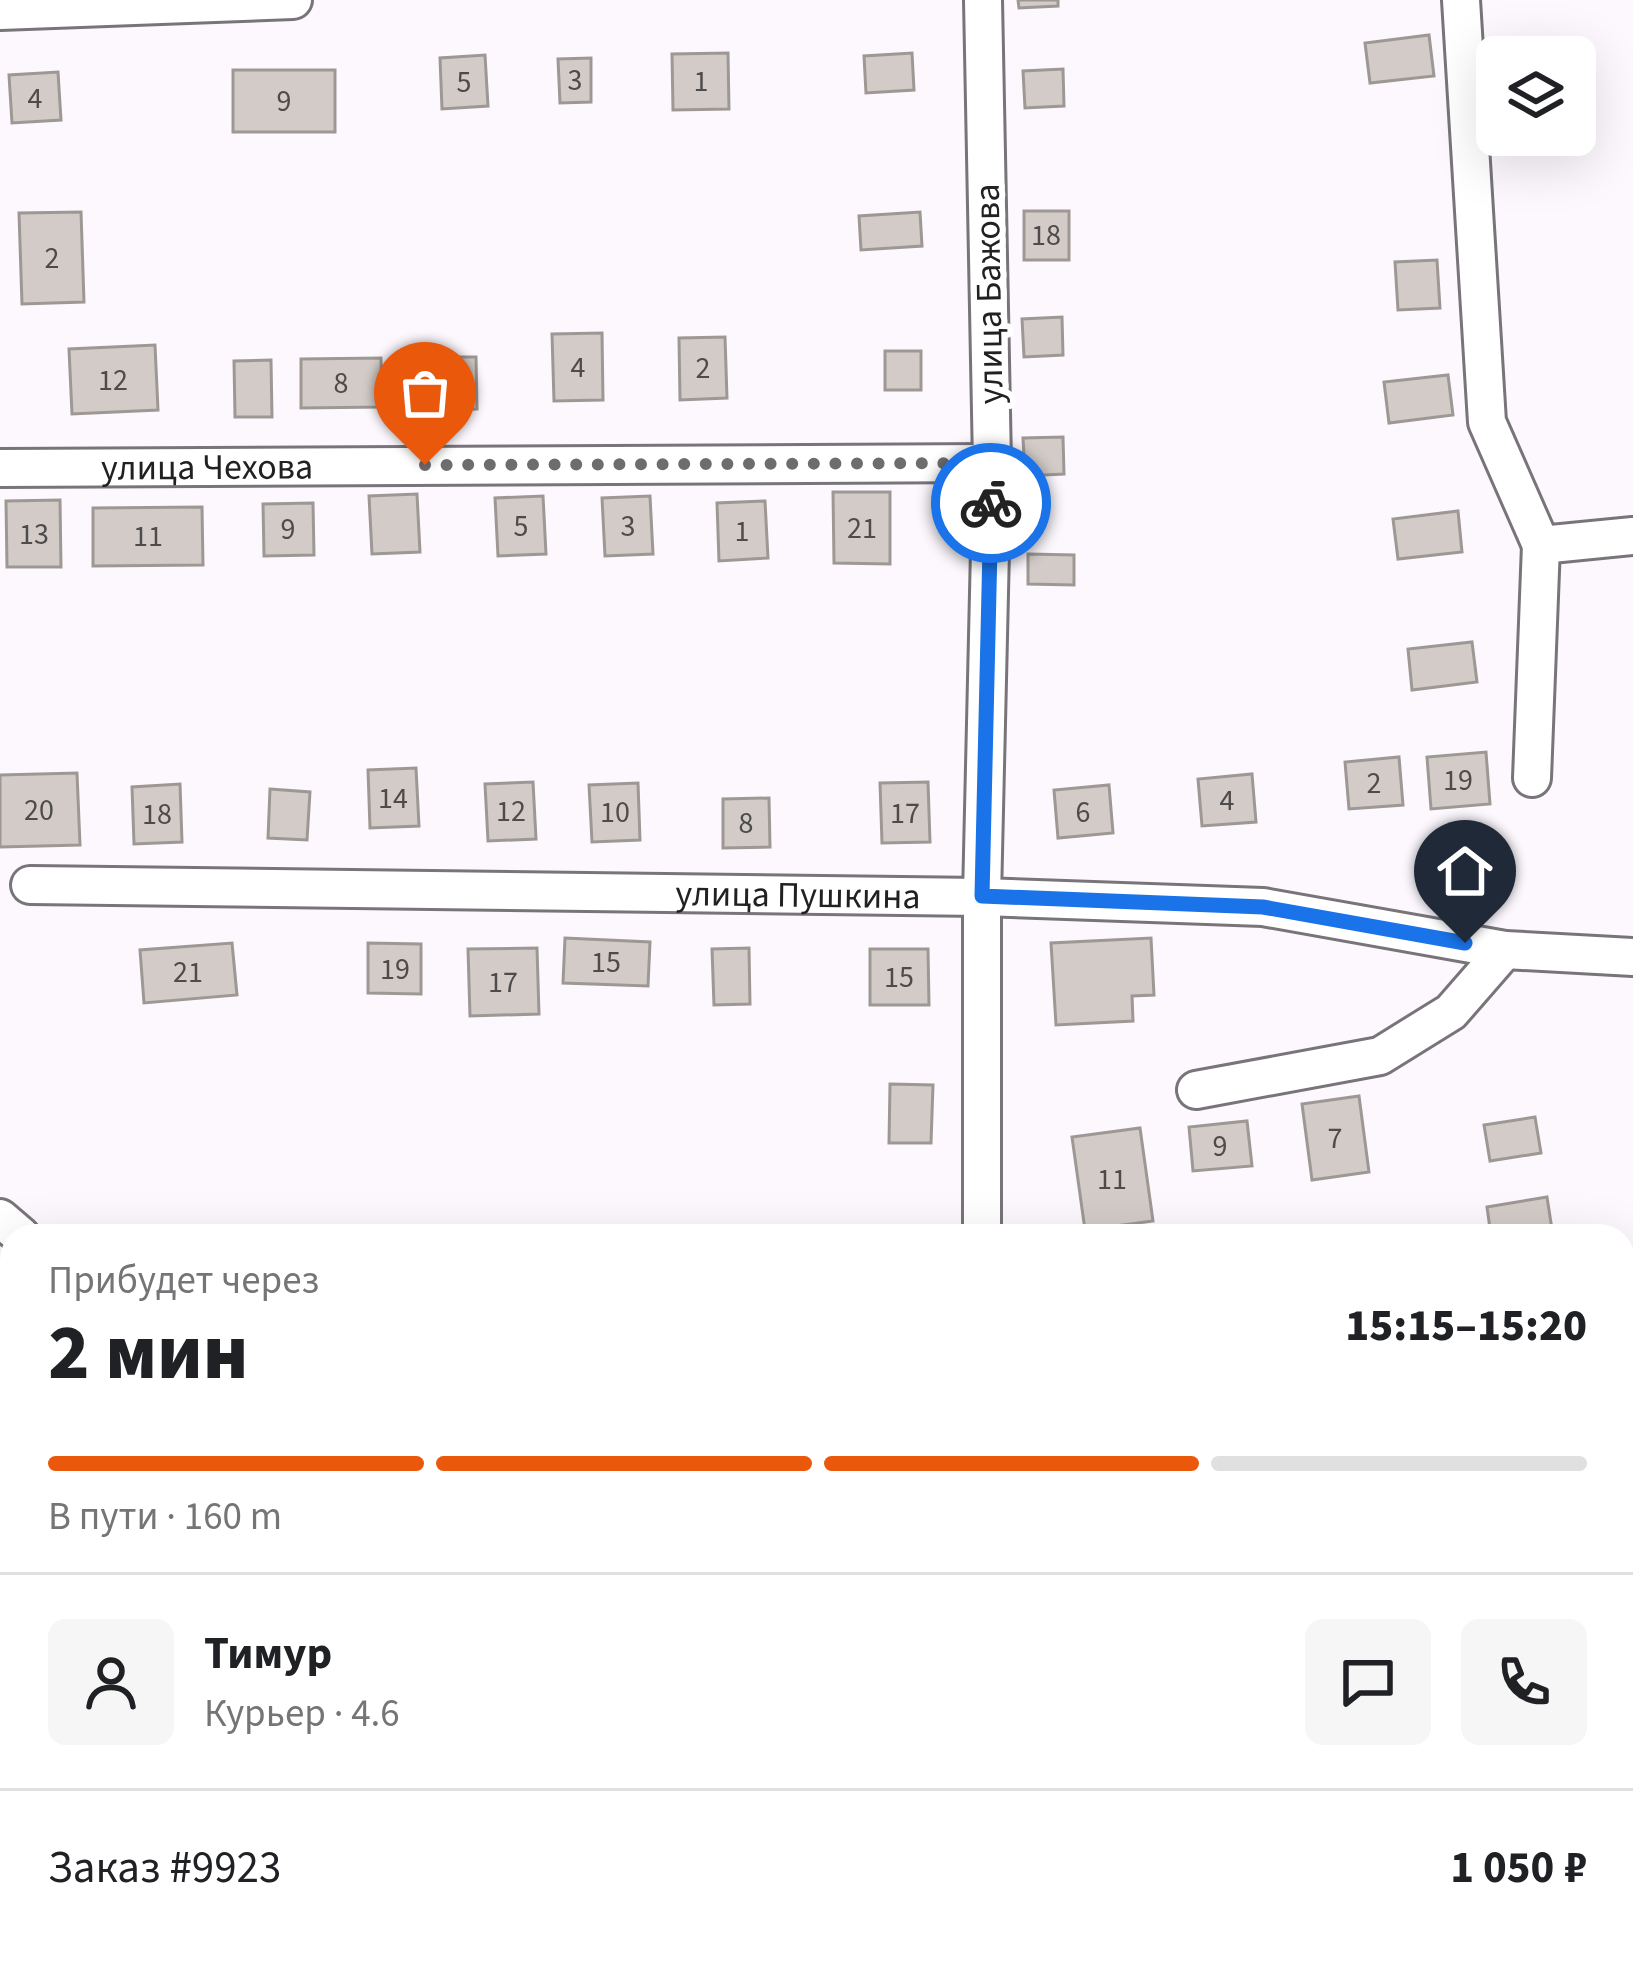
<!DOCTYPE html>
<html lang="ru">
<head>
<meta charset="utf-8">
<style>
  :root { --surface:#fff; --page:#f6f6f6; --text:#202124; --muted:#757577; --line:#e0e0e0; --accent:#ea580c }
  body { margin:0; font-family:"Source Sans 3",sans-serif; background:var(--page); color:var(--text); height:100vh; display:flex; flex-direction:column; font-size:45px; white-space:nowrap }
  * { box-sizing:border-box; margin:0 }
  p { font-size:39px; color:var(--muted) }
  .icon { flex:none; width:66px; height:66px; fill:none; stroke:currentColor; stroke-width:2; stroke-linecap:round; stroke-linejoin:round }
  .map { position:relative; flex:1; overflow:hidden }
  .details { position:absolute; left:0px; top:1224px; width:1635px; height:744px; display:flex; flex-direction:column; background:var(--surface); border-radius:36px 36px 0 0; box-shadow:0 12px 48px #0002 }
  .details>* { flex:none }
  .fabs { position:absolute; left:1476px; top:36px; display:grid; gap:24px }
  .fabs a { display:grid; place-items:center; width:120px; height:120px; border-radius:18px; background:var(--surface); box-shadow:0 12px 48px #0002; font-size:60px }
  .pin { position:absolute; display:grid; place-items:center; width:102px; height:102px; color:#fff; margin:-123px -51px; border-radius:50% 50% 50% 0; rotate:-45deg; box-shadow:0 0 12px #0007 }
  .pin .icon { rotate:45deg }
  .courier { position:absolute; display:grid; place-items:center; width:120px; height:120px; margin:-60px; border:9px solid #1a73e8; border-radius:50%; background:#fff; color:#222; box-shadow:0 3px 15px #0007 }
  .head em { font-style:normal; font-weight:800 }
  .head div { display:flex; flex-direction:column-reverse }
  .head { display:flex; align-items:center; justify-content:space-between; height:204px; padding:0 48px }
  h1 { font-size:78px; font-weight:800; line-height:90px }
  .bar { display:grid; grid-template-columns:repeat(4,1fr); gap:18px 12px; align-content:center; height:144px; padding:0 48px }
  .bar i { height:15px; border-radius:9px; background:var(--line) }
  .bar .current { background:var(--accent) }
  .bar p { grid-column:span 4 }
  .line { display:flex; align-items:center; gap:30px; padding:0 48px; border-top:3px solid var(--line) }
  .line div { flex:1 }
  .round { display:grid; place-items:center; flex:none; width:126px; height:126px; border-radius:18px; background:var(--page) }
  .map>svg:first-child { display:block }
</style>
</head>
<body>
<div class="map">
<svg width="1633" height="1968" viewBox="0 0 1633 1968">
  <rect width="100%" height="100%" fill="#fcf8fe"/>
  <!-- building -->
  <path fill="#d2cbc7" stroke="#9e9894" stroke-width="3" d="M1018,0H1058V6L1019,8Z
    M1429,35L1434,76L1370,83L1365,43Z
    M728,53L729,109L673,110L672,54Z
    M912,53L914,90L866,93L864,56Z
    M485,55L488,106L442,109L440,58Z
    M591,58V102L560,103L558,59Z
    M1063,69L1064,106L1025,108L1023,71Z
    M233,70H335V132H233Z
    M58,72L61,120L12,123L9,75Z
    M1024,211H1069V260H1024Z
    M81,212L84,302L22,304L19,213Z
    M920,212L922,246L861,250L859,216Z
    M1437,260L1440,308L1398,310L1395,262Z
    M1062,317L1063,355L1024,357L1022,319Z
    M602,333L603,400L554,401L552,334Z
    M725,337L727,398L680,400L679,338Z
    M155,345L158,410L72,414L69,349Z
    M885,351H921V390H885Z
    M434,357H476L477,409L435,410Z
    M381,358L382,407L301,408V359Z
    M271,360L272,417H235L234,361Z
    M1448,375L1453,415L1389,423L1384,382Z
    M1063,437L1064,474L1025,476L1023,438Z
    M833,492H890V564L834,563Z
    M417,494L420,552L372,554L369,496Z
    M543,496L546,554L498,556L495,498Z
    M650,496L653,554L605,556L602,498Z
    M60,500L61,567H7L6,501Z
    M765,501L768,558L719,561L717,503Z
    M313,503L314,555L264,556L263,504Z
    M202,507L203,565L93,566V508Z
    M1458,511L1462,552L1398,559L1393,519Z
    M1028,554L1074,555V585L1028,584Z
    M1472,642L1477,682L1412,690L1408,649Z
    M1486,752L1490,804L1431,809L1427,757Z
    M1399,757L1403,805L1349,809L1345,762Z
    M416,768L419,826L370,828L368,770Z
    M77,773L80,845L0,847V775Z
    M1252,774L1256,822L1202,826L1198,779Z
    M533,782L536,839L488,841L485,784Z
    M928,782L930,842L882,843L880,783Z
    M638,783L640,840L592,842L589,785Z
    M180,784L182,842L134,844L132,787Z
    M1109,785L1113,833L1058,838L1054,790Z
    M270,789L310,792L307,840L268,838Z
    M769,798L770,847L723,848V799Z
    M565,938L650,942L648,986L563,983Z
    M1151,938L1154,995L1132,996L1133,1021L1056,1025L1051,943Z
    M232,943L237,995L144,1003L140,950Z
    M368,943L421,944V994L368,993Z
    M537,948L539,1014L470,1016L468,949Z
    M749,948L750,1004L714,1005L712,949Z
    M870,949H928L929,1005H870Z
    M890,1084L933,1085L931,1143H889Z
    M1359,1096L1369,1172L1312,1180L1302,1104Z
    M1535,1117L1541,1153L1490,1161L1484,1125Z
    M1247,1121L1252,1166L1193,1171L1189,1127Z
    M1140,1128L1153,1221L1085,1230L1072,1137Z
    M1547,1197L1553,1236H1491L1487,1207Z
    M1633,1746V1778L1623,1780V1747Z
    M1633,1887V1953L1629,1954L1623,1890Z"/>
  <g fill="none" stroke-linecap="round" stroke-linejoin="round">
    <!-- minor casing -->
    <g stroke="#78747a" stroke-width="42">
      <g id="minor">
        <path d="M1461,0L1487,422L1541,545"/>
        <path d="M0,11L293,0"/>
        <path id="s1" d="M0,468L992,463"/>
        <path d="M1532,778L1541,545L1633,536"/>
        <path id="s2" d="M30,885L982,897L1263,907L1505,950L1633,957"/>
        <path d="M1196,1090L1380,1056L1451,1012L1505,950"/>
        <path d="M0,1218L21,1236"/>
        <path d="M982,1236V897L992,463L983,0"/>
        <path d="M1623,1443L1633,1441"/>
        <path d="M877,1956L891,1968"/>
      </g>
    </g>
    <!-- minor -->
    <use href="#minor" stroke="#fff" stroke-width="36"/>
    <!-- rail -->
    <path stroke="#424143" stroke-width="9" stroke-dasharray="15 15" stroke-linecap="butt" d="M0,1312L12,1322
      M0,1349L12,1359
      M740,1956L754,1968
      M784,1956L799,1968"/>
  </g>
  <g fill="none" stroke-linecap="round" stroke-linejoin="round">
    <!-- done -->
    <path stroke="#6e6c6f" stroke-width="12" stroke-dasharray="0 21.6" d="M425,465L992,463L991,503"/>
    <!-- route -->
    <path stroke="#1a73e8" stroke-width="15" d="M991,503L982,896L1263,907L1465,943"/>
  </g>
  <g text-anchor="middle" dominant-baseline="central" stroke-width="12" stroke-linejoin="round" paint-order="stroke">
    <!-- number labels -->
    <g font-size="30" fill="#4d4b4b">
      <text x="575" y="80">3</text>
      <text x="701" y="81">1</text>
      <text x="464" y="82">5</text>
      <text x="35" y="98">4</text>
      <text x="284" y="101">9</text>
      <text x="1046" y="235">18</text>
      <text x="52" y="258">2</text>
      <text x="578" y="367">4</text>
      <text x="703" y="368">2</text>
      <text x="113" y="380">12</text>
      <text x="341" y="383">8</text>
      <text x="521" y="526">5</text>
      <text x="628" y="526">3</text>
      <text x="862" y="528">21</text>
      <text x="288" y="529">9</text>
      <text x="742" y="531">1</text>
      <text x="34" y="534">13</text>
      <text x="148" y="536">11</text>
      <text x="1458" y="780">19</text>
      <text x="1374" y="783">2</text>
      <text x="393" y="798">14</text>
      <text x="1227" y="800">4</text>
      <text x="39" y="810">20</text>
      <text x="511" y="811">12</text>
      <text x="615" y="812">10</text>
      <text x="1083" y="812">6</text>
      <text x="905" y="813">17</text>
      <text x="157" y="814">18</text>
      <text x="746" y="823">8</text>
      <text x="606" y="962">15</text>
      <text x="395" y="969">19</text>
      <text x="188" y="972">21</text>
      <text x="899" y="977">15</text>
      <text x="503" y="982">17</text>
      <text x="1335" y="1138">7</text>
      <text x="1220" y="1146">9</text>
      <text x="1112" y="1179">11</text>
    </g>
    <!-- street labels -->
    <g font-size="36" fill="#212022" stroke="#fff">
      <text transform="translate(989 294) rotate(-91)">улица Бажова</text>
      <text stroke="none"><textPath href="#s1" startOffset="207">улица Чехова</textPath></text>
      <text stroke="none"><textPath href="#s2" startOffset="768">улица Пушкина</textPath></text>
    </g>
  </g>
</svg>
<div class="fabs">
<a><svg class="icon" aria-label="layers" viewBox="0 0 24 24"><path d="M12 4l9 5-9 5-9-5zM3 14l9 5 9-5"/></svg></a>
</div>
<div class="pin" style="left:425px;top:465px;background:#ea580c"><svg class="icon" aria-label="bag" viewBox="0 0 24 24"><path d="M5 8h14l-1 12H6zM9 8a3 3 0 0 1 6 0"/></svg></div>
<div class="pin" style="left:1465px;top:943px;background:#1f2937"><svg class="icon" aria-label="home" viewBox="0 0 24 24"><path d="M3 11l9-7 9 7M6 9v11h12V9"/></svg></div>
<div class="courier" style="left:991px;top:503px"><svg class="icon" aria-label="bike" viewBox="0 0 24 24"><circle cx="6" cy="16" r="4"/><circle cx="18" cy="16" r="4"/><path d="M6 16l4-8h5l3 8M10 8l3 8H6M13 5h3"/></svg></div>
<section class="details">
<div class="head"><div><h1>2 мин</h1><p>Прибудет через</p></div><em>15:15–15:20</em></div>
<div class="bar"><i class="current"></i><i class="current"></i><i class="current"></i><i></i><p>В пути · 160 m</p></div>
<div class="line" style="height:216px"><a class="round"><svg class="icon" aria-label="person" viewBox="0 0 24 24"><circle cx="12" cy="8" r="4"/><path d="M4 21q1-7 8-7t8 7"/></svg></a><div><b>Тимур</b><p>Курьер · 4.6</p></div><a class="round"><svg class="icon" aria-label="chat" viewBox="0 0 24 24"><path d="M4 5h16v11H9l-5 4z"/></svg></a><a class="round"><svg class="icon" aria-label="phone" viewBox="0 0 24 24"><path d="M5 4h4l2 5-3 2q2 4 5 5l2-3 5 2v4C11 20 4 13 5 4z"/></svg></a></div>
<div class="line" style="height:156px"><div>Заказ #9923</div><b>1 050 ₽</b></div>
</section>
</div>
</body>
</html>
